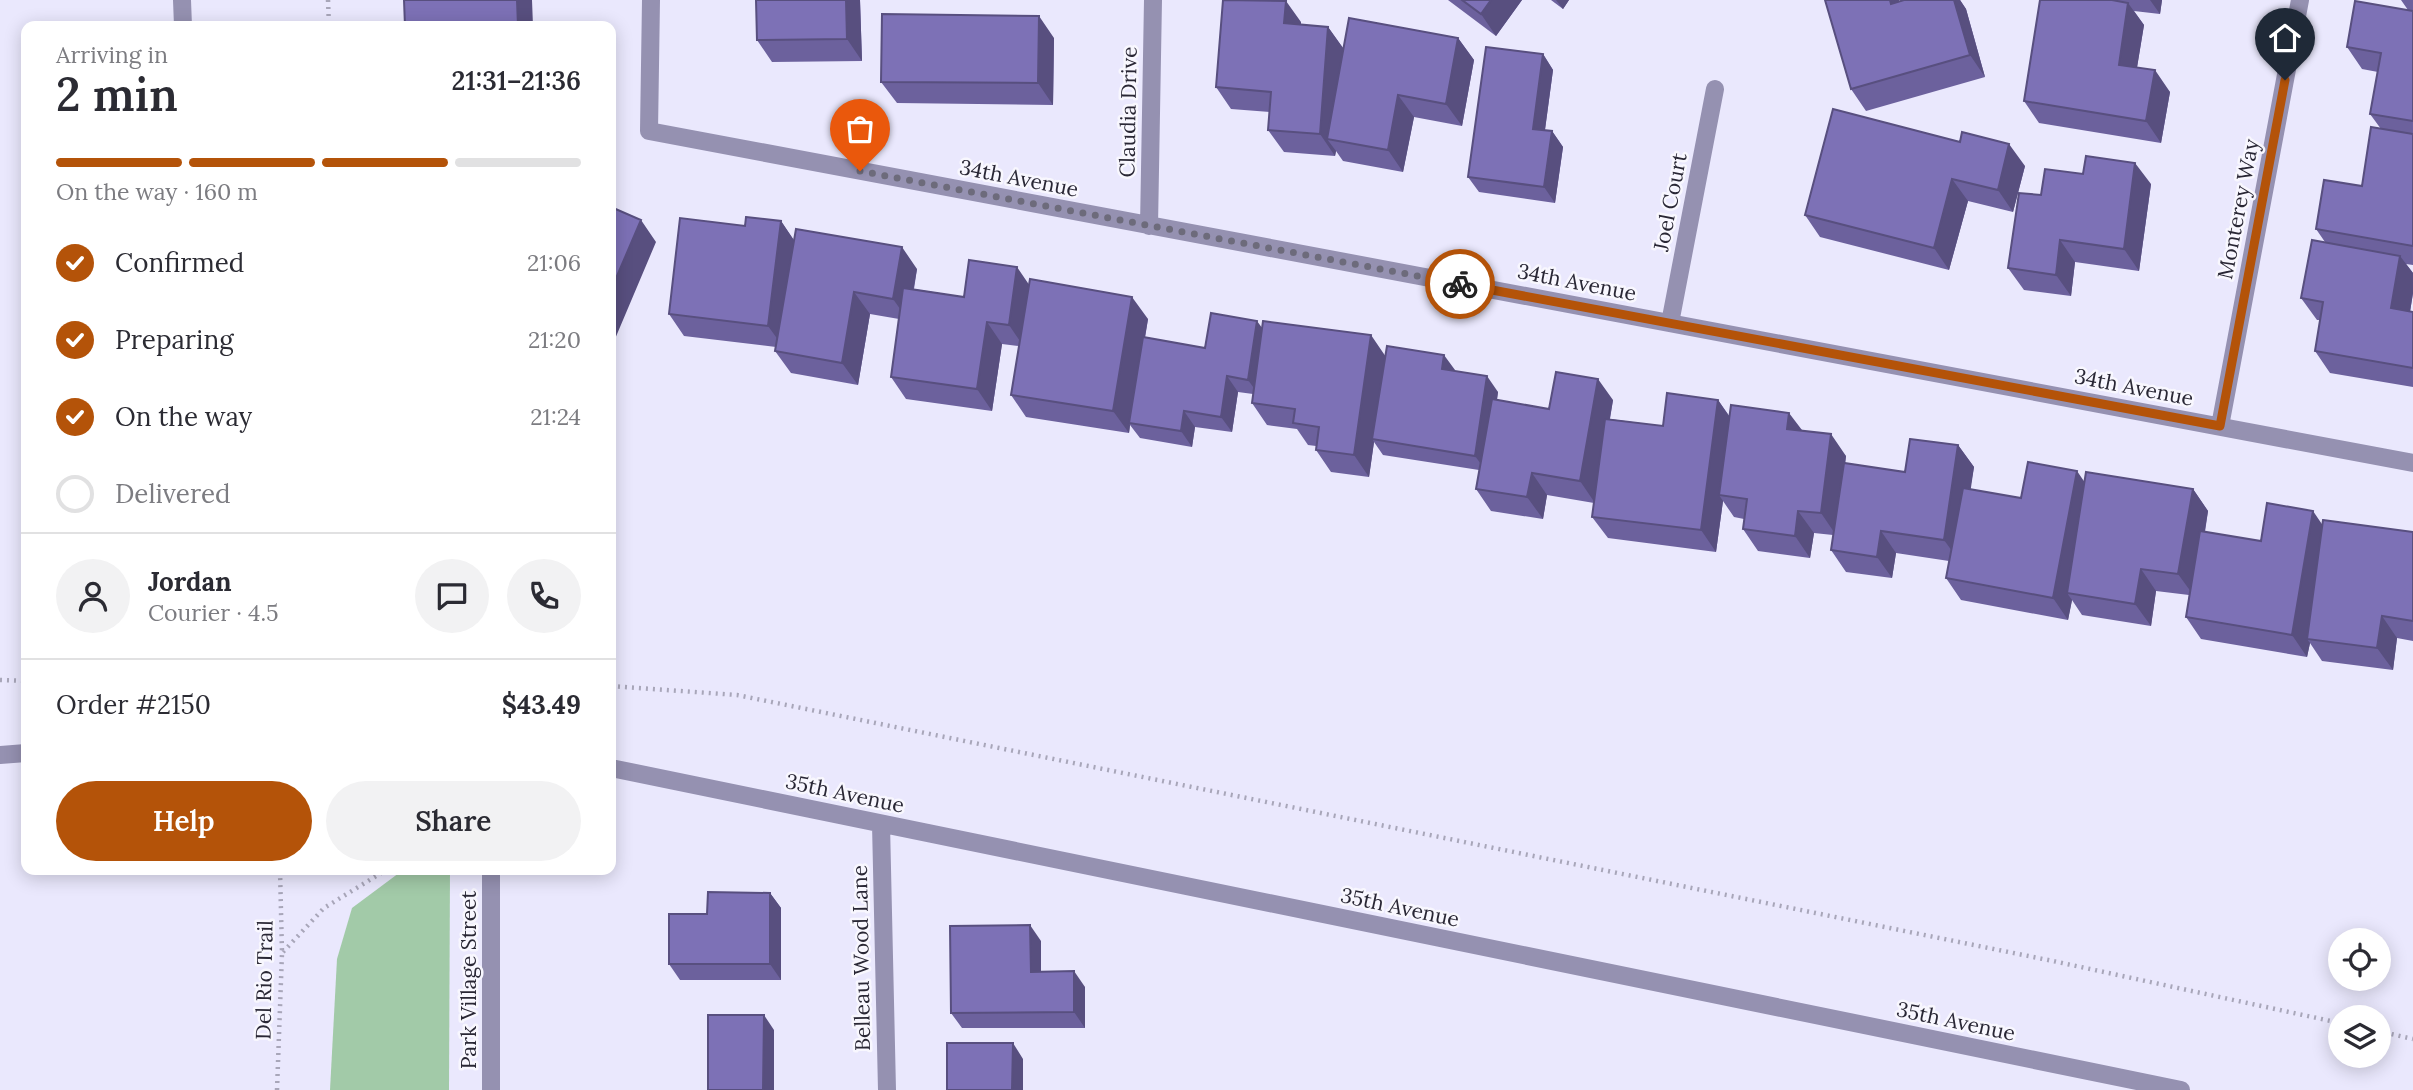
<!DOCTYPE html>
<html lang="en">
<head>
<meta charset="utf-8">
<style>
  :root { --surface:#fff; --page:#f2f2f3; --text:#2b2b33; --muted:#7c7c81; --line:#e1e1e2; --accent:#b45309 }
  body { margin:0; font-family:Lora,serif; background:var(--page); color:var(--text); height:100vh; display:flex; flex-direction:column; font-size:26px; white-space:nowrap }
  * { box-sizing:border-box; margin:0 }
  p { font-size:23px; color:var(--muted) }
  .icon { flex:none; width:38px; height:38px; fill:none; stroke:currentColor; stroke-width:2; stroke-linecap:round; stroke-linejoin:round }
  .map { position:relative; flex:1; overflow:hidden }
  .drawer { position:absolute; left:21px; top:21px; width:595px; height:854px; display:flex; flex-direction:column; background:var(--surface); border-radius:14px; box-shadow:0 4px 18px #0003 }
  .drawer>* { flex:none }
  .buttons { position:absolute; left:2328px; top:928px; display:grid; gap:14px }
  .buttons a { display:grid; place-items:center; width:63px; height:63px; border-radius:50%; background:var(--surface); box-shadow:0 4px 18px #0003; font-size:35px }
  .pin { position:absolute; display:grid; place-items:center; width:60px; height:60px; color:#fff; margin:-72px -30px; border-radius:50% 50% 50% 0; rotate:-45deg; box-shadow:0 0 7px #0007 }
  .pin .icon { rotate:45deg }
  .courier { position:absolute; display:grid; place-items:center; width:70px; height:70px; margin:-35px; border:5px solid #b45309; border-radius:50%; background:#fff; color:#222; box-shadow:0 2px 9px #0007 }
  .head em { font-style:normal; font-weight:600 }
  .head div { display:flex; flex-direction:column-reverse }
  .head { display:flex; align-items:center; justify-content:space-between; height:119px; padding:0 35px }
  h1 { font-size:46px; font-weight:600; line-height:52px }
  .bar { display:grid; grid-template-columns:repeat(4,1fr); gap:10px 7px; align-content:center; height:84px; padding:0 35px }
  .bar i { height:9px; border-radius:5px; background:var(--line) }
  .bar .active { background:var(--accent) }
  .bar p { grid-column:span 4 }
  .line { display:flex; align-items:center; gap:18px; padding:0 35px; border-top:2px solid var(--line) }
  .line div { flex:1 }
  .round { display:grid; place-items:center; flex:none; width:74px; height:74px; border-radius:37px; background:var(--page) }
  ol { padding:0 35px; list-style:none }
  li { display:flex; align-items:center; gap:21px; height:77px }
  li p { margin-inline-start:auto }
  li .icon { padding:7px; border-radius:50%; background:var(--accent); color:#fff; stroke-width:4 }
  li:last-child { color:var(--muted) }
  li i { width:38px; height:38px; border:4px solid var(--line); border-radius:50% }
  .cta { display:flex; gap:14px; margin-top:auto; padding:14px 35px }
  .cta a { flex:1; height:80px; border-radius:42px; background:var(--accent); color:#fff; font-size:28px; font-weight:600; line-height:80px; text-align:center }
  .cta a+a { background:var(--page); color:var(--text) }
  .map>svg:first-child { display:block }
</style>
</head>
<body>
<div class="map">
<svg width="2413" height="1090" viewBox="0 0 2413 1090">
  <rect width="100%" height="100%" fill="#eae8fd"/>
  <!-- green -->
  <path fill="#a2caa8" d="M403,870H450L449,1090H330L337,959L352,908Z"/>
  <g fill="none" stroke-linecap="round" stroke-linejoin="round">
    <!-- path -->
    <path stroke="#a8a6b9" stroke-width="4.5" stroke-dasharray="2 5" stroke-linecap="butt" d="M328,0L329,26
      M0,680L26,681
      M611,686L737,695L2053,961L2340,1023
      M283,952L324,908L386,870
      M2378,1031L2413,1039
      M277,1090L282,953L280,870"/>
    <!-- minor -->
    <path stroke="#9591b1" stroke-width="18" d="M182,0L183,26
      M651,0L649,131L2413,463
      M1149,226L1153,0
      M1670,323L1715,89
      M2220,426L2300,0
      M0,755L26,753
      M611,768L2181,1090
      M881,824L887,1090
      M491,1090V870"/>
  </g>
  <!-- wall -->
  <path fill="#6c619d" d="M860,0L862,61L772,62L757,40Z
    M1448,0H1522L1496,36Z
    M1551,0H1569L1563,9Z
    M1825,0H1899V1L1904,0H1960L1966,9L1985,77L1866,111L1851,89Z
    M2040,0H2162L2160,14L2134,11L2144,25L2137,67L2170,92L2161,143L2039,123L2024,101Z
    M2401,0H2413V265L2406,264L2413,273V293L2410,312H2413V387L2330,373L2315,351L2320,320H2317L2301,298L2325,242L2316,229L2362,186L2381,129L2370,114L2378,72L2362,69L2347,47L2408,10Z
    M1301,22V25L1328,27L1343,48V54L1458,38L1474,60L1462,126L1414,117L1403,172L1343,161L1336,151L1335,156L1284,152L1268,130L1270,112L1231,109L1216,87Z
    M1054,38L1053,105L897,103L881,82Z
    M1543,54L1553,70L1545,130L1552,131L1563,147L1555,203L1479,192L1468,177Z
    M1833,109L2025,166L2013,212L1968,201L1949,270L1820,237L1805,215Z
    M2151,184L2139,271L2075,262L2071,296L2024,290L2008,268L2041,195Z
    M781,221L794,241L917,269L914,289L964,297L1029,284L1148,319L1145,338L1205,348L1262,327L1385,356L1455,370V371L1498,392L1497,400L1549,409L1613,400L1610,419L1663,426L1718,400L1730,417L1802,430L1846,456L1845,464L1905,472L1958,445L1974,467L1970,489L2021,498L2084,482L2193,489L2208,511L2205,532L2261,541L2322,525L2413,532V641L2397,638L2393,670L2322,661L2310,643L2307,657L2201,639L2186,617L2189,595L2156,591L2151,626L2082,615L2072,600L2068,620L1961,600L1946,578L1949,561L1896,553L1892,578L1846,572L1831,550L1833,535L1814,533L1810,558L1758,551L1743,529L1744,519L1734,517L1723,501L1716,552L1608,538L1592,517L1594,503L1547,495L1543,519L1491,511L1476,489L1479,470L1383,455L1374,442L1369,477L1331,472L1316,450V446L1308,445L1297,429L1267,425L1252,403L1253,394L1238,392L1232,432L1195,427L1192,447L1140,438L1130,425L1129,433L1026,417L1011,395L1019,346L1002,344L992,411L906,399L891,377L899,319L870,314L858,385L791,373L775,351L776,347L684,336L669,314L745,226Z
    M770,893L781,908V980H680L669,964L707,914Z
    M1041,941V972L1085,987V1028H962L951,1013Z"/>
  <!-- shaded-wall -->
  <path fill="#584f7f" d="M517,0H532L533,26H518Z
    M846,0H860L862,61L847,39Z
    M1491,0H1522L1496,36L1481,14Z
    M1556,0H1569L1563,9Z
    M1890,0H1899L1906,26L1891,4Z
    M1954,0H1960L1966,9L1985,77L1970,55Z
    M2150,0H2162L2160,14Z
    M1286,1L1301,22L1300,45L1284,23Z
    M2128,3L2144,25L2134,86L2119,65Z
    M1039,16L1054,38L1053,105L1038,83Z
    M1328,27L1343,48L1336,141L1327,139L1336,151L1335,156L1320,134Z
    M1458,38L1474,60L1462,126L1446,104Z
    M1543,54L1553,70L1543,144L1533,129Z
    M2155,70L2170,92L2161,143L2146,121Z
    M1398,95L1414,117L1403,172L1388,150Z
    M1552,131L1563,147L1555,203L1544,187Z
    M2009,144L2025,166L2013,212L1998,190Z
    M2135,163L2151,184L2139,271L2124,249Z
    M1952,179L1968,201L1949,270L1934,248Z
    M641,220L656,242L612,346L611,290Z
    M781,221L796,243L784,348L768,326Z
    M2060,240L2075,262L2071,296L2056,275Z
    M902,247L917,269L908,320L893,299Z
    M2400,256L2413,273V293L2407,330L2391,308Z
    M1017,267L1032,289L1024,347L1009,325Z
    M854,292L870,314L858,385L842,363Z
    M1132,297L1148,319L1130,423H1129L1130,425L1129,433L1113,411Z
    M1257,321L1268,336L1259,395L1248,380Z
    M987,322L1002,344L992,411L977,389Z
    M1371,335L1386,357L1372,439L1374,442L1369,477L1354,455Z
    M1444,355L1455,370L1453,385L1442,369Z
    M1227,376L1238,392L1232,432L1221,417Z
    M1487,376L1498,392L1486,471L1475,456Z
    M1598,379L1613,400L1595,503L1580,481Z
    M1718,400L1733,422L1719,495L1723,501L1716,552L1701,530Z
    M1184,411L1195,427L1192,447L1181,431Z
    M1789,413L1805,434L1787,429Z
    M1831,434L1846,456L1836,535L1821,513Z
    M1958,445L1974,467L1960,562L1944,540Z
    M2077,471L2092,493L2067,593L2072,600L2068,620L2053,598Z
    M1532,473L1547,495L1543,519L1527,497Z
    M2193,489L2208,511L2194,596L2178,574Z
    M1798,511L1814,533L1810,558L1795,536Z
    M2313,511L2328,533L2307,639L2310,643L2307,657L2292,635Z
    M1881,531L1896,553L1892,578L1877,557Z
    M2141,569L2156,591L2151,626L2135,604Z
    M2382,616L2397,638L2393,670L2377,648Z
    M770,893L781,908V980L770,964Z
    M1030,925L1041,941V987L1031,972Z
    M1074,971L1085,987V1028L1074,1012Z
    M764,1015L774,1030V1090H763Z
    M1013,1043L1023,1059V1090H1012Z"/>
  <!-- building -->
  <path fill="#7d71b6" stroke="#584f7f" stroke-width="2" d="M404,0H517L518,26H405Z
    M756,0H846L847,39L757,40Z
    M1223,0L1286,1L1284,23L1328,27L1320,134L1268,130L1271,92L1216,87Z
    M1462,0H1491L1481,14Z
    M1825,0H1890L1891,4L1904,0H1954L1970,55L1851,89Z
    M2040,0H2112L2128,3L2119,65L2155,70L2146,121L2024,101Z
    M2355,1L2413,11V121L2370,114L2381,53L2347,47Z
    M882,14L1039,16L1038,83L881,82Z
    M1349,18L1458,38L1446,104L1398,95L1388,150L1327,139Z
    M1486,47L1543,54L1533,129L1552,131L1544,187L1468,177Z
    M1833,109L1960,142L1962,132L2009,144L1998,190L1952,179L1934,248L1805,215Z
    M2371,127L2413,134V246L2316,229L2324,180L2362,186Z
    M2086,156L2135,163L2124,249L2060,240L2056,275L2008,268L2019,193L2041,195L2045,169L2083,174Z
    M611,207L641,220L611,290Z
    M746,217L781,221L768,326L669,314L680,218L745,226Z
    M796,229L902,247L893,299L854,292L842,363L775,351Z
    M2312,240L2400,256L2391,308L2413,312V368L2315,351L2323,302L2301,298Z
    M969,260L1017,267L1009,325L987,322L977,389L891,377L903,288L964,297Z
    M1030,279L1132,297L1113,411L1011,395Z
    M1211,313L1257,321L1248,380L1227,376L1221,417L1184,411L1181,431L1129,423L1143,337L1205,348Z
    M1263,321L1371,335L1354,455L1316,450L1319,427L1293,423L1295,409L1252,403Z
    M1387,346L1444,355L1442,369L1487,376L1475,456L1372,439Z
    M1556,372L1598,379L1580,481L1532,473L1527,497L1476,489L1492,399L1549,409Z
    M1667,393L1718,400L1701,530L1592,517L1605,419L1663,426Z
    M1731,405L1789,413L1787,429L1831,434L1821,513L1798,511L1795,536L1743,529L1747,499L1719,495Z
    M1910,439L1958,445L1944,540L1881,531L1877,557L1831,550L1844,463L1905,472Z
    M2028,462L2077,471L2053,598L1946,578L1963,488L2021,498Z
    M2086,472L2193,489L2178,574L2141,569L2135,604L2067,593Z
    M2267,503L2313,511L2292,635L2186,617L2200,531L2261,541Z
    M2323,520L2413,532V621L2382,616L2377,648L2307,639Z
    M708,892L770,893V964H669V914H707Z
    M1030,925L1031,972L1074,971V1012L951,1013L950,926Z
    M708,1015H764L763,1090H708Z
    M947,1043H1013L1012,1090H947Z"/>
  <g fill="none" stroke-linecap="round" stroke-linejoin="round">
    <!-- done -->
    <path stroke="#6d6b7b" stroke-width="7" stroke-dasharray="0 12.6" d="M860,171L1460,284"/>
    <!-- route -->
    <path stroke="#b45309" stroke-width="9" d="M1460,284L2220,426L2285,80"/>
  </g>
  <g text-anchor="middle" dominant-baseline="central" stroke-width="5" stroke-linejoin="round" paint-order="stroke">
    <!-- street labels -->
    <g font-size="21" fill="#292735" stroke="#f8f7fe">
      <text transform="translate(1128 112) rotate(-89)">Claudia Drive</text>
      <text transform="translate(1019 178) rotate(11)">34th Avenue</text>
      <text transform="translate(1670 202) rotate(-79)">Joel Court</text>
      <text transform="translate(2238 209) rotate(-79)">Monterey Way</text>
      <text transform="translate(1577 282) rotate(11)">34th Avenue</text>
      <text transform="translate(2134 387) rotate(11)">34th Avenue</text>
      <text transform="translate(845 793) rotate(12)">35th Avenue</text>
      <text transform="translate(1400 907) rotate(12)">35th Avenue</text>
      <text transform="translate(861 958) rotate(-91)">Belleau Wood Lane</text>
      <text transform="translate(264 980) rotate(-89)">Del Rio Trail</text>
      <text transform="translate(468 980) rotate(-90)">Park Village Street</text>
      <text transform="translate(1956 1021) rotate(12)">35th Avenue</text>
    </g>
  </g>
</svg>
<div class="buttons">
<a><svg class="icon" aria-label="locate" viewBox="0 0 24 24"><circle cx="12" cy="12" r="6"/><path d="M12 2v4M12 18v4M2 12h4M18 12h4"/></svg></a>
<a><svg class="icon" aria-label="layers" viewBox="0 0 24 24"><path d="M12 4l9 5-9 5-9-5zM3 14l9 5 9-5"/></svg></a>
</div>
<div class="pin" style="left:860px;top:171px;background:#ea580c"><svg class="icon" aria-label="bag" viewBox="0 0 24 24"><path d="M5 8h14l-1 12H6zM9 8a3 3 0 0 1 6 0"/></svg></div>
<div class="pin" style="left:2285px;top:80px;background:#1f2937"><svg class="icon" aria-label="home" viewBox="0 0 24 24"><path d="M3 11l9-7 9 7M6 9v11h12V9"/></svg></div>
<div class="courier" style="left:1460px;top:284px"><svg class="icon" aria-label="bike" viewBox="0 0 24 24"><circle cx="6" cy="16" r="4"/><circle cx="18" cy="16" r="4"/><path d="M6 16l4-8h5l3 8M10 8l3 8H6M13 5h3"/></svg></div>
<section class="drawer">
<div class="head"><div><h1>2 min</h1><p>Arriving in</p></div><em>21:31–21:36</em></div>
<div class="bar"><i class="active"></i><i class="active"></i><i class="active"></i><i></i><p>On the way · 160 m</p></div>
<ol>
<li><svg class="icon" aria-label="check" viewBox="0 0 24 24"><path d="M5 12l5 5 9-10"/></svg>Confirmed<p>21:06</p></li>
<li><svg class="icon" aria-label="check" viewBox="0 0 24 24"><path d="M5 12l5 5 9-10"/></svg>Preparing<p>21:20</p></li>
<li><svg class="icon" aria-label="check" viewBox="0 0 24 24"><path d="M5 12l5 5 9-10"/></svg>On the way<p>21:24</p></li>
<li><i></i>Delivered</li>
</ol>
<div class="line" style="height:126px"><a class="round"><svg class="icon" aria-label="person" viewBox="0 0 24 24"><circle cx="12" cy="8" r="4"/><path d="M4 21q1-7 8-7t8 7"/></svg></a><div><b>Jordan</b><p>Courier · 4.5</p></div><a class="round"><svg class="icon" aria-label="chat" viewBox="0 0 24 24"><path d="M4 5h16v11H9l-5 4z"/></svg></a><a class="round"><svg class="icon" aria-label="phone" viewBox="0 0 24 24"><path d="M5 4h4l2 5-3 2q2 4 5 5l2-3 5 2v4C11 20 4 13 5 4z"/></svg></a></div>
<div class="line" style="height:91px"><div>Order #2150</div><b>$43.49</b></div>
<div class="cta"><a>Help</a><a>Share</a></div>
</section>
</div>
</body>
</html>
